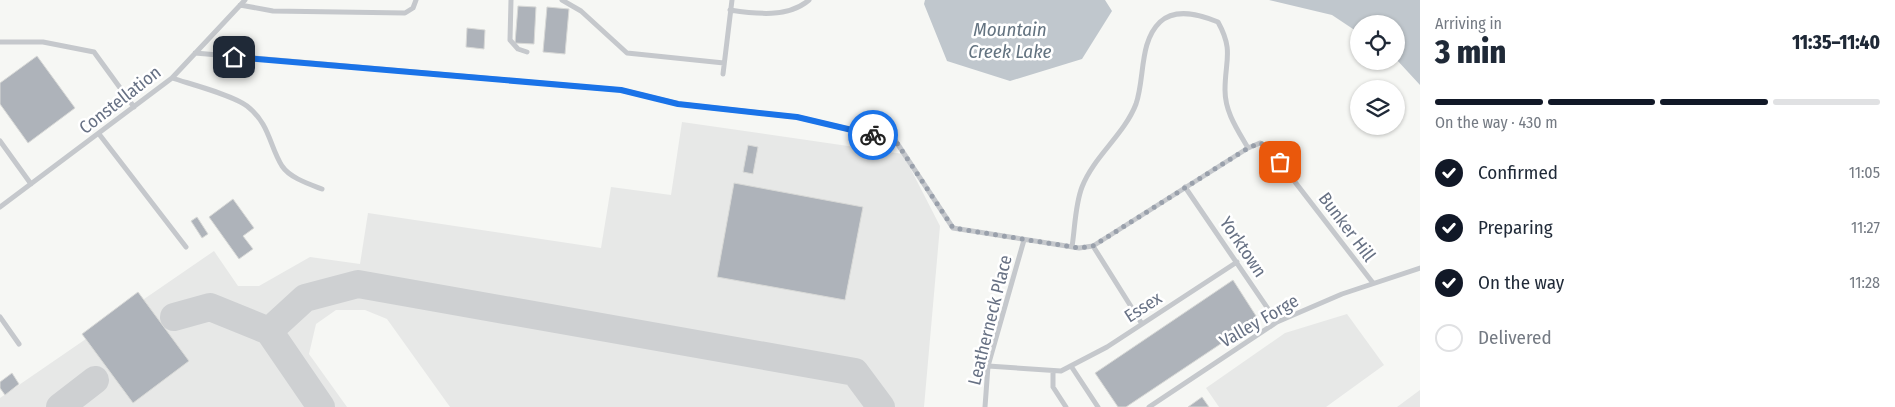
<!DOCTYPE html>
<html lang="en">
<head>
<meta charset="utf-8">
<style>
  :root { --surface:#fff; --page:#f6f6f7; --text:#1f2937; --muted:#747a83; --line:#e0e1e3; --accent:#111827 }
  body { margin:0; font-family:"Fira Sans Condensed",sans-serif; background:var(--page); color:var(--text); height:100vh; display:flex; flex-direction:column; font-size:19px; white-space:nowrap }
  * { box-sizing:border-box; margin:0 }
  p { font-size:16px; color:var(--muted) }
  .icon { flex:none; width:28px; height:28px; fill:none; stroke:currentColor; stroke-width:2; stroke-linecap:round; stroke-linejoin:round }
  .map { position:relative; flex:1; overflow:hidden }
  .panel { display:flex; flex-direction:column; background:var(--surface); width:475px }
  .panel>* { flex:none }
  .fabs { position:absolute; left:1350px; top:15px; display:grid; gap:10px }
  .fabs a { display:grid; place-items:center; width:55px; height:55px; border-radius:50%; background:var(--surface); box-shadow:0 1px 4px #0004; font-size:25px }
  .pin { position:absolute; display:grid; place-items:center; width:42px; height:42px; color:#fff; margin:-21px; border-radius:10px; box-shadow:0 2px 8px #0006 }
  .courier { position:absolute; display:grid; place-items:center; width:50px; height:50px; margin:-25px; border:4px solid #1a73e8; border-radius:50%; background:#fff; color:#222; box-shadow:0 1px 6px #0007 }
  .head em { font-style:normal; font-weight:800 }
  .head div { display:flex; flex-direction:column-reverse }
  .head { display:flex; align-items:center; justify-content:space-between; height:85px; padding:0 15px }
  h1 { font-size:32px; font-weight:800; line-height:38px }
  .bar { display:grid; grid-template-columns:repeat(4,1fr); gap:8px 5px; align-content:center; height:60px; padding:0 15px }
  .bar i { height:6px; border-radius:4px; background:var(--line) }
  .bar .active { background:var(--accent) }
  .bar p { grid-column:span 4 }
  ol { padding:0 15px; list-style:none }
  li { display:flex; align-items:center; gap:15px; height:55px }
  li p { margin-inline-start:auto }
  li .icon { padding:5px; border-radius:50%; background:var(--accent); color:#fff; stroke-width:4 }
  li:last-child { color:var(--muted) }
  li i { width:28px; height:28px; border:2px solid var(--line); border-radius:50% }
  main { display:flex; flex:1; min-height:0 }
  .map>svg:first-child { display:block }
</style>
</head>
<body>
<main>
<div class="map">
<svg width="1420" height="407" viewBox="0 0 1420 407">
  <rect width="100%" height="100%" fill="#f6f7f4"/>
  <!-- built -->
  <path fill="#e7e8e7" d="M682,122L903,154L940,226L924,407H450L387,319L365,310H336L316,324L309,354L347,407H0V398L214,251L238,286H259L310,257L360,264L368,213L601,248L611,187L671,195Z
    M1347,314L1384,365L1326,407H1219L1206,388L1285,333Z
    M1420,390V407H1397Z"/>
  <!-- water -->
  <path fill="#c0c7cd" d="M925,0H1105L1112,11L1082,59L1010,81L947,61L924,4Z
    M1269,0H1420V85L1396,59V24H1359V33L1332,15Z"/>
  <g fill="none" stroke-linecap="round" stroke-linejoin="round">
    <!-- taxiway -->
    <path stroke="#ced0d2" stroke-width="28" d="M174,317L210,307L269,331L321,407
      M269,331L305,298L358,284L855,372L881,407
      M60,407L95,380"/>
  </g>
  <!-- building -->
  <path fill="#aeb3ba" stroke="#d8d9d7" d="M518,6L536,7L534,44L515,43Z
    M547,7L569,9L565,54L543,52Z
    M467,28L485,30L484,49L466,47Z
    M37,56L75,108L28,143L0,104V83Z
    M748,145L758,147L753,174L743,172Z
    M734,183L863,207L845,300L717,277Z
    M233,199L254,228L243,236L253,249L239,259L209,217Z
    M197,217L208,234L202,238L191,221Z
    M1233,280L1258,319L1126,407H1118L1095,373Z
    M138,292L189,361L133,403L82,334Z
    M12,373L19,384L5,395L0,388V382Z
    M1202,397L1209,407H1188Z"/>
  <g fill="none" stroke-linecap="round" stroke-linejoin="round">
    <!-- lane -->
    <path stroke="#c5c8cc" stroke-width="5" d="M511,0L510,40L518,49L527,52
      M562,0L581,11L627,53L724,63
      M240,5L273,11L405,13L413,8L416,0
      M730,10C756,14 788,18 809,0
      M0,42H43L94,52L134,107
      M195,53L621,90L679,104L797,117L895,140L953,228L1079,248L1093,246L1248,148L1260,143L1268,147L1373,283
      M723,74L732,0
      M172,78C190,84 233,95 247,106C270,124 269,145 282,166C290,178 309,184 322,189
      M99,134L186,247
      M0,141L31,184
      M1185,187L1277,322
      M0,207L172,78L245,0
      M1093,246L1142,324
      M1072,247C1075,228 1075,205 1082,187C1094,156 1124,135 1136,104C1145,78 1139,42 1160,22C1176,7 1201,15 1218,22C1234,51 1225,60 1225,90C1225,112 1237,129 1248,148
      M0,317L19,344
      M988,366L1061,371L1107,347L1237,262
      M1071,366L1098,407
      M1053,371V387L1066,407
      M985,407L988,366L1024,240
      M1149,407L1277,322L1342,294L1420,268"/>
  </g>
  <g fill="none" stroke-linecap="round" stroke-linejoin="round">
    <!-- done -->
    <path stroke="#99a0ab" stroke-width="5" stroke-dasharray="0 9" d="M873,135L895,140L953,228L1079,248L1093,246L1248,148L1260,143L1268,147L1280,162"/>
    <!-- route -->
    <path stroke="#1a73e8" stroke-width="6" d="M234,57L621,90L678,104L797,117L873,135"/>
  </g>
  <g text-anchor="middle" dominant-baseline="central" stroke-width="5" stroke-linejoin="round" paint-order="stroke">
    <!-- street labels -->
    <g font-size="18" fill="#677184" stroke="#fff">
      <text transform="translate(120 100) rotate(-38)">Constellation</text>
      <text transform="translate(1347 227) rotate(53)">Bunker Hill</text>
      <text transform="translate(1243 247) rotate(56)">Yorktown</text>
      <text transform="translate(1143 307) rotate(-33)">Essex</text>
      <text transform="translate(990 320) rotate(-76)">Leatherneck Place</text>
      <text transform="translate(1259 321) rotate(-30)">Valley Forge</text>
    </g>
    <!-- water labels -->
    <g font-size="19" font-style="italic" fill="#637380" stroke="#fff">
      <text x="1010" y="29">Mountain<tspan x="1010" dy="22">Creek Lake</tspan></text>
    </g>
  </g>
</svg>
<div class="fabs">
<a><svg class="icon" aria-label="locate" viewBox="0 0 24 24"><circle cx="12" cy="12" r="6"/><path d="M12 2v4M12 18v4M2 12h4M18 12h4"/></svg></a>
<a><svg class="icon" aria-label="layers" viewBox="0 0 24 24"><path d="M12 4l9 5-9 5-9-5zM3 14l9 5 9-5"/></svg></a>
</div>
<div class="pin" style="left:1280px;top:162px;background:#ea580c"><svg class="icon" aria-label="bag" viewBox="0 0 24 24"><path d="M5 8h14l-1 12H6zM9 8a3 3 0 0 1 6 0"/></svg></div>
<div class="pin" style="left:234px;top:57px;background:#1f2937"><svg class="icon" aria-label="home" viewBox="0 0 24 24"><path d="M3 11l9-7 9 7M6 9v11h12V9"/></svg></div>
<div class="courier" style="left:873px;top:135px"><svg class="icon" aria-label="bike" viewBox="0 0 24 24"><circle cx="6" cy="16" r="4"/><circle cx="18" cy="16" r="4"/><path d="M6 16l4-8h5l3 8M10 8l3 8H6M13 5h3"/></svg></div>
</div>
<section class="panel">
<div class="head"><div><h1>3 min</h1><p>Arriving in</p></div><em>11:35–11:40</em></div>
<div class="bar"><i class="active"></i><i class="active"></i><i class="active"></i><i></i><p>On the way · 430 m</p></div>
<ol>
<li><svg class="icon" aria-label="check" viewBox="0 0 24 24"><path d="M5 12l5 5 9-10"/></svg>Confirmed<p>11:05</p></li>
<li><svg class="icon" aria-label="check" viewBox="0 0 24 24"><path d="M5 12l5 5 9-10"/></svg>Preparing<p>11:27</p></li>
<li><svg class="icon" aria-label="check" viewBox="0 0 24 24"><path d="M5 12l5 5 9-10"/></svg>On the way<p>11:28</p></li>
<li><i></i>Delivered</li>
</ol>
</section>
</main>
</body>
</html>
